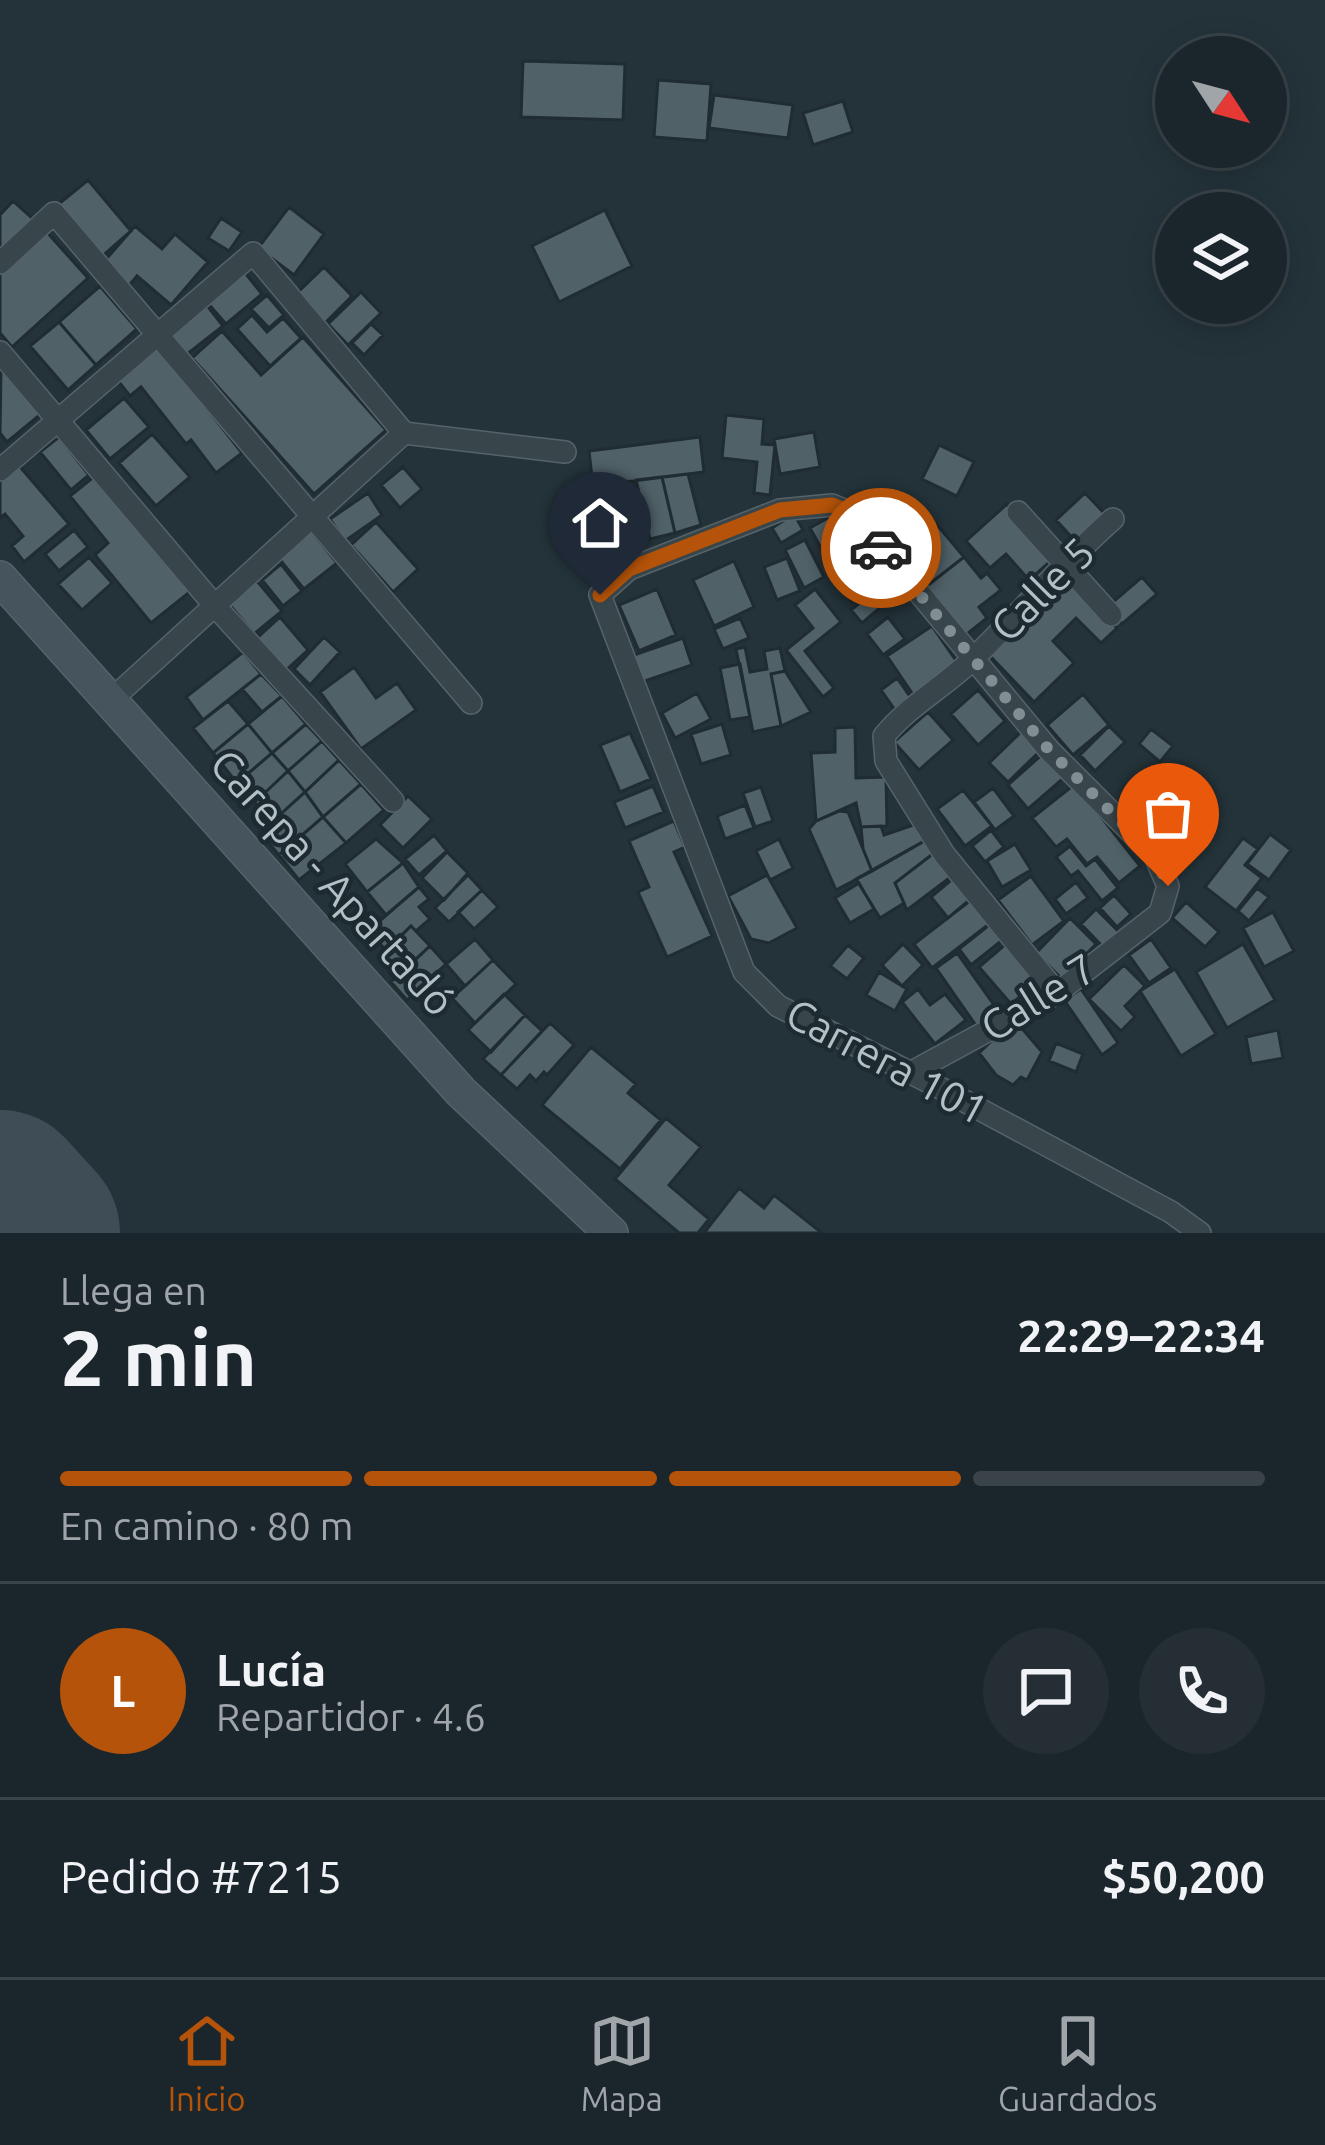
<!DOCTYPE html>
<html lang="es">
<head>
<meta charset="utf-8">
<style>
  :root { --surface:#1b262c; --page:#242e34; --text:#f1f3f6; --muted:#a0a5a9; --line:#394348; --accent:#b45309 }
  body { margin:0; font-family:Ubuntu,sans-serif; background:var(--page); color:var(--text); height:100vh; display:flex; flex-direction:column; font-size:45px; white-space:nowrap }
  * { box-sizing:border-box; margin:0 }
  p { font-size:39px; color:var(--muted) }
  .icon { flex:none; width:66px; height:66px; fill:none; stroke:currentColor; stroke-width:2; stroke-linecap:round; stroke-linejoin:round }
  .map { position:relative; height:1233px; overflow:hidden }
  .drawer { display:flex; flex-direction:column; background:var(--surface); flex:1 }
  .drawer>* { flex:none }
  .needle { width:78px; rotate:126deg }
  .fabs { position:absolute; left:1155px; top:36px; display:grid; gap:24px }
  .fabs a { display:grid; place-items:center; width:132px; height:132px; border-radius:50%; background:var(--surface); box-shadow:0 6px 30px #0003,0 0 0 3px var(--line); font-size:60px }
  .pin { position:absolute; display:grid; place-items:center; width:102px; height:102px; color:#fff; margin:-123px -51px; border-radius:50% 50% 50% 0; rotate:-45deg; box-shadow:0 0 12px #0007 }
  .pin .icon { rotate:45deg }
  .courier { position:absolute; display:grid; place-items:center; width:120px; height:120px; margin:-60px; border:9px solid #b45309; border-radius:50%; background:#fff; color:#222; box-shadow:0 3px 15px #0007 }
  .headline em { font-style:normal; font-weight:600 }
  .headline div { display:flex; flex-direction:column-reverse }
  .headline { display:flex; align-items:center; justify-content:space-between; height:204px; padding:0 60px }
  h1 { font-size:78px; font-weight:600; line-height:90px }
  .bar { display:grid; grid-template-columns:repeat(4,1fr); gap:18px 12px; align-content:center; height:144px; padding:0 60px }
  .bar i { height:15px; border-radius:9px; background:var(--line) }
  .bar .current { background:var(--accent) }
  .bar p { grid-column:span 4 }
  .line { display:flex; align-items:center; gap:30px; padding:0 60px; border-top:3px solid var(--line) }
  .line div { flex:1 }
  .round { display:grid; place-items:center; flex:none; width:126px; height:126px; border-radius:63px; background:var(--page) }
  .tabs { display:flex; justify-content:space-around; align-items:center; height:168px; border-top:3px solid var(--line); background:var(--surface); font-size:33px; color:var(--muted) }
  .tabs a { display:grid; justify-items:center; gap:6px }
  .tabs .current { color:var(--accent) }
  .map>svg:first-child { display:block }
</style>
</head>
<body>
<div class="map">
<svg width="1325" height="1233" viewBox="0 0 1325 1233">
  <rect width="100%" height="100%" fill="#24333a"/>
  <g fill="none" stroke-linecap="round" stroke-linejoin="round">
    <!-- runway -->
    <path stroke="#3f4e56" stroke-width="180" d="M0,1200L30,1233"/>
  </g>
  <!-- building -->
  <path fill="#506168" stroke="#1f2c31" stroke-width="3" d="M523,61L625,64L623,120L521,117Z
    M658,80L711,84L707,141L654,137Z
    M714,95L793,105L788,138L709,128Z
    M843,101L853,132L813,145L803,113Z
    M88,180L131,231L99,259L55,207Z
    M13,201L33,219L0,254V215Z
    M289,207L324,234L294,275L258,248Z
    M605,210L632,266L559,302L532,246Z
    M221,218L242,232L229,251L208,238Z
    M135,226L162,249L175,234L208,262L171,305L137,276L127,288L101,265Z
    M44,229L88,278L12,347L0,333V270Z
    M324,267L352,296L325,323L297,293Z
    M242,269L262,294L226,324L205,300Z
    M100,286L137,329L96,365L59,322Z
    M361,292L381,313L348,345L328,324Z
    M267,295L284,315L269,328L251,309Z
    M202,299L223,326L186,355L165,328Z
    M252,315L267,332L283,318L301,338L270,366L237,329Z
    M59,322L96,365L68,390L30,346Z
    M371,324L383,335L364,355L352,343Z
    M222,331L261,375L303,337L386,430L314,494L192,358Z
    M156,344L242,453L216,473L191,440L186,444L141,387L130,396L115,377Z
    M1,366L41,414L7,442L0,433Z
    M124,398L149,427L110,459L86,430Z
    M726,415L764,419L762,444L775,445L770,495L754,493L757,462L722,458Z
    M814,432L820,467L780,474L774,439Z
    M152,434L190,477L156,506L119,463Z
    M59,437L89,475L71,490L40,452Z
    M700,437L704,472L593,486L589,451Z
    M939,445L974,462L957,496L922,479Z
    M15,461L69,524L24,562L12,546L23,536L5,514L0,518V474Z
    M403,467L422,489L400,508L381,485Z
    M688,474L701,525L675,533L662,477Z
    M96,475L191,591L151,623L95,555L108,543L70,496Z
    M662,477L675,533L650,539L636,480Z
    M629,482L633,505L587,514L583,492Z
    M368,493L382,515L345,541L330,519Z
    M1085,493L1105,514L1076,542L1056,520Z
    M855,495L888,496V513L854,511Z
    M1007,504L1055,557L1029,580L1006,554L990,568L966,541Z
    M794,514L803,530L781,543L772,528Z
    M928,514L964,557L923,589L889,547Z
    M833,515L850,544L826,557L810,528Z
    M376,522L418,569L393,592L351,545Z
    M309,528L337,563L304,589L276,555Z
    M74,530L88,547L59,571L45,554Z
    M617,533L622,554L600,559L595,538Z
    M805,540L824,577L804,588L785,550Z
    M862,540L887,581L852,603L826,561Z
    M89,557L112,583L82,610L58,584Z
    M964,557L981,578L987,573L1001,590L979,607L987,618L962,638L923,589Z
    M787,558L800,591L777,600L764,567Z
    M734,561L754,607L714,626L693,580Z
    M281,564L302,591L283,606L262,580Z
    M1065,575L1117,628L1101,643L1076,618L1053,641L1074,663L1034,702L989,655Z
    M1142,577L1157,594L1122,624L1107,607Z
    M257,581L282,611L254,634L229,604Z
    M884,583L894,596L862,623L851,610Z
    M657,589L676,635L639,651L619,605Z
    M815,589L841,622L805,651L834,688L823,697L786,650L813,628L795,605Z
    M280,617L308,650L285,671L256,639Z
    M888,617L905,639L883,655L867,634Z
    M740,618L749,638L723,649L714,629Z
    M932,626L959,665L914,696L887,656Z
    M324,637L340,652L310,685L294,669Z
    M683,638L692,665L639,683L631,656Z
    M745,647L750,672L767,669L764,651L780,648L785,671L771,674L781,726L753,732L736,649Z
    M243,652L261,674L203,720L186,697Z
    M740,664L750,717L730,720L720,668Z
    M354,667L376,698L397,683L416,710L361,749L320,692Z
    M785,671L811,712L781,726L771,674Z
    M261,674L282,696L262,712L242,689Z
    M897,678L911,698L895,710L881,690Z
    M978,690L1005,721L978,745L951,714Z
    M697,693L711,719L675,738L662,713Z
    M1083,694L1109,725L1073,755L1047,725Z
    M282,696L306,724L272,753L248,724Z
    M228,701L248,724L213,753L193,728Z
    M928,712L953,740L919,770L894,742Z
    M248,724L272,753L237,783L213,753Z
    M306,724L322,741L288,771L272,753Z
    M722,724L731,755L701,764L691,734Z
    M1109,726L1125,742L1095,771L1080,755Z
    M855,727L856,778L886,777L887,826L861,827L856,803L816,821L811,753L835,752V728Z
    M1151,729L1173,746L1160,762L1139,744Z
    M1021,732L1040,751L1008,782L989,763Z
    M630,733L651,779L620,792L600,745Z
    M322,741L339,760L305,792L288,771Z
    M1045,752L1066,776L1028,809L1008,785Z
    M272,753L288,771L255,802L237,783Z
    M339,760L361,784L323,817L305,792Z
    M288,771L305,792L273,821L255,802Z
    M1153,772L1183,799L1154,831L1124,804Z
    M361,784L384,810L346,843L323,817Z
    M1075,784L1140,866L1119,883L1097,857L1087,864L1067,839L1056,847L1032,818Z
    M653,786L664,812L625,828L614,802Z
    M761,787L773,821L755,827L743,793Z
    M993,788L1014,816L995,830L974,802Z
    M963,790L992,826L965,846L937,809Z
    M305,792L323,817L279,855L260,833Z
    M408,796L432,819L403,848L380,825Z
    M745,805L754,828L725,839L717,816Z
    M1178,808L1206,831L1186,857L1157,835Z
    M839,811L848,812L872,871L836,890L809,829L816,821Z
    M323,817L346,843L299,880L279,855Z
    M674,821L685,847L674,852L712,936L667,957L638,892L649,887L629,841Z
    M919,823L926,840L872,871L863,849L861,827L881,826L884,835Z
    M991,830L1004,847L985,862L972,846Z
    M1270,834L1291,850L1269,880L1247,864Z
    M434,835L447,851L419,875L405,859Z
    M1243,838L1258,849L1245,865L1262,878L1236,911L1205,887Z
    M376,839L403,863L367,892L345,864Z
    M779,839L793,868L770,880L756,851Z
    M926,840L934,853L895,883L904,903L880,918L856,879Z
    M1015,844L1031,870L1002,887L987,861Z
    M1070,846L1086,866L1095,859L1118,888L1102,901L1078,871L1071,876L1056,857Z
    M447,852L468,873L444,900L422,878Z
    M934,853L952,876L907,910L895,883Z
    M403,863L419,887L386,915L367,892Z
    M468,875L482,890L449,922L435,908Z
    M767,875L797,928L769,943L751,939L728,896Z
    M956,876L973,897L948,918L931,897Z
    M1031,876L1064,921L1032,945L998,900Z
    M1076,882L1088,898L1066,914L1055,899Z
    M859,883L874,909L850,923L835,898Z
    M419,887L429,899L419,907L430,919L416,931L411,926L386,951L369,930Z
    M1257,888L1269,897L1249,921L1238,911Z
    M482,890L498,907L474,929L458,912Z
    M1114,895L1131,914L1117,927L1100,908Z
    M975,897L993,921L932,968L914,944Z
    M1186,902L1219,932L1205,947L1172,918Z
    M1096,909L1120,933L1104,948L1081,924Z
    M1273,912L1294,951L1264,967L1243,928Z
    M1070,918L1096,944L1062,979L1036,953Z
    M993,922L1005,938L971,965L959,949Z
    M411,926L430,946L397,977L378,958Z
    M475,939L493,960L465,986L446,964Z
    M1151,939L1171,968L1149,983L1129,955Z
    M1007,943L1039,981L1011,1004L979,967Z
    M903,944L923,965L902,986L882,965Z
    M1243,944L1275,1000L1227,1028L1196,972Z
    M848,945L864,958L847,979L830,966Z
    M430,946L446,964L407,1000L391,982Z
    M957,953L999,1012L977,1027L936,968Z
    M493,960L516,984L475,1023L452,998Z
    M1124,965L1145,986L1125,1006L1135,1017L1121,1031L1089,999Z
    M1175,969L1216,1034L1181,1056L1140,991Z
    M879,972L907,989L895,1011L866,995Z
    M918,989L930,1005L945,994L966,1020L935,1044L902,1002Z
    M1081,989L1118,1043L1102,1055L1064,1000Z
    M504,994L525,1015L491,1052L468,1030Z
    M525,1015L542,1031L501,1075L483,1059Z
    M550,1023L574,1045L547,1075L544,1072L536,1081L530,1075L517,1089L501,1075Z
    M1019,1025L1042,1052L1027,1080L1021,1077L1013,1085L996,1075L979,1053L1005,1028Z
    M1278,1030L1283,1058L1251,1064L1246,1037Z
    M1056,1043L1083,1054L1076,1072L1049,1061Z
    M591,1047L636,1084L628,1093L661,1120L620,1169L542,1105Z
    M666,1118L701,1147L669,1185L709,1219L698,1233H679L615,1179Z
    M739,1188L764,1208L774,1195L822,1233H704Z"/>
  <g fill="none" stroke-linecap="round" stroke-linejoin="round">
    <!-- minor casing -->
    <g stroke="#566368" stroke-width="24">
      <path id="minor" d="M0,263L54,213L471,703
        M0,352L215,606L393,801
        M0,470L253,253L404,433L565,452
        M1018,512L1111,615
        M110,701L404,433
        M1057,993L944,854L886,761L884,736C910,704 946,686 975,657C1022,611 1064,562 1113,519
        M910,1073L1057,993L1160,913L1168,886L1155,856L1049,750L854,514L832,505L780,510L629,569L600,595L744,972L778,1006L929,1082L1171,1212L1200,1233"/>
    </g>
    <!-- secondary casing -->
    <g stroke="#566368" stroke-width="36">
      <path id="secondary" d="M0,578L461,1092L611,1233"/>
    </g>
    <!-- minor -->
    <use href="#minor" stroke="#38454a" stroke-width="21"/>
    <!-- secondary -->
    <use href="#secondary" stroke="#46555d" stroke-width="33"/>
  </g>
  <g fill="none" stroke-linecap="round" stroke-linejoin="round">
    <!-- done -->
    <path stroke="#818f95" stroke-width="12" stroke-dasharray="0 21.6" d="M881,548L1049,750L1155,856L1168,886"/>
    <!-- route -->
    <path stroke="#b45309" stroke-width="15" d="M600,595L629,569L780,510L832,505L854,514L881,548"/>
  </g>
  <g text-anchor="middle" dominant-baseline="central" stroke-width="9" stroke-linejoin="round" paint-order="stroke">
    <!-- street labels -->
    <g font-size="42" fill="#b3c0c6" stroke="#1d2a2f">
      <text transform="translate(1042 589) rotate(-45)">Calle 5</text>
      <text transform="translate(333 882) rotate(48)">Carepa - Apartadó</text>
      <text transform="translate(1038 997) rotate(-32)">Calle 7</text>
      <text transform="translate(887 1061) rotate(28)">Carrera 101</text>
    </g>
  </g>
</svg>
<div class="fabs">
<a><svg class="needle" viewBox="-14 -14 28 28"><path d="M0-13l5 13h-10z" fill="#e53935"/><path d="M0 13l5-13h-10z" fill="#a0a5a9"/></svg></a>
<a><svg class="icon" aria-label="layers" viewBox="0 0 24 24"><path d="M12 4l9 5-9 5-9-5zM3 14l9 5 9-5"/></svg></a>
</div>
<div class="pin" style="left:1168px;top:886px;background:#ea580c"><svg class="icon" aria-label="bag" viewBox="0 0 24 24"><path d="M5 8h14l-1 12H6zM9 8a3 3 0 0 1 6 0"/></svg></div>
<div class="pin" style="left:600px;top:595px;background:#1f2937"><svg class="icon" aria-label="home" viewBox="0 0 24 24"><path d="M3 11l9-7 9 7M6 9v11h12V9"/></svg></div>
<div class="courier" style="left:881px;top:548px"><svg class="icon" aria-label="car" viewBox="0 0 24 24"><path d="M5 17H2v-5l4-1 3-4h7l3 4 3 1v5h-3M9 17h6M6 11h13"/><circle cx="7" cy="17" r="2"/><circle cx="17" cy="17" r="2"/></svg></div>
</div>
<section class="drawer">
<div class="headline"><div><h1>2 min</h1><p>Llega en</p></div><em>22:29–22:34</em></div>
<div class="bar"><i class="current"></i><i class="current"></i><i class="current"></i><i></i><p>En camino · 80 m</p></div>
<div class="line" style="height:216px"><b class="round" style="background:var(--accent);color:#fff">L</b><div><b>Lucía</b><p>Repartidor · 4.6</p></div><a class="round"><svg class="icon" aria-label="chat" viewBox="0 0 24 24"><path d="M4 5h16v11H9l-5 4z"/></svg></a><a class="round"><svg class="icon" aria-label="phone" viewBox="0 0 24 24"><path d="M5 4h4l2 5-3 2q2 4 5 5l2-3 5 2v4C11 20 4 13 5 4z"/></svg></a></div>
<div class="line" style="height:156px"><div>Pedido #7215</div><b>$50,200</b></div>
</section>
<nav class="tabs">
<a class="current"><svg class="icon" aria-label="home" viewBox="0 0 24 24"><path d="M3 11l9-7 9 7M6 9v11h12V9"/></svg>Inicio</a>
<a><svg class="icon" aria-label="map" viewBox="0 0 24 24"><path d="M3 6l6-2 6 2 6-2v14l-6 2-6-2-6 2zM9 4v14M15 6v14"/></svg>Mapa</a>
<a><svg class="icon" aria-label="saved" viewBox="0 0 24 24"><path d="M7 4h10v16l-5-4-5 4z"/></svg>Guardados</a>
</nav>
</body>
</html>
